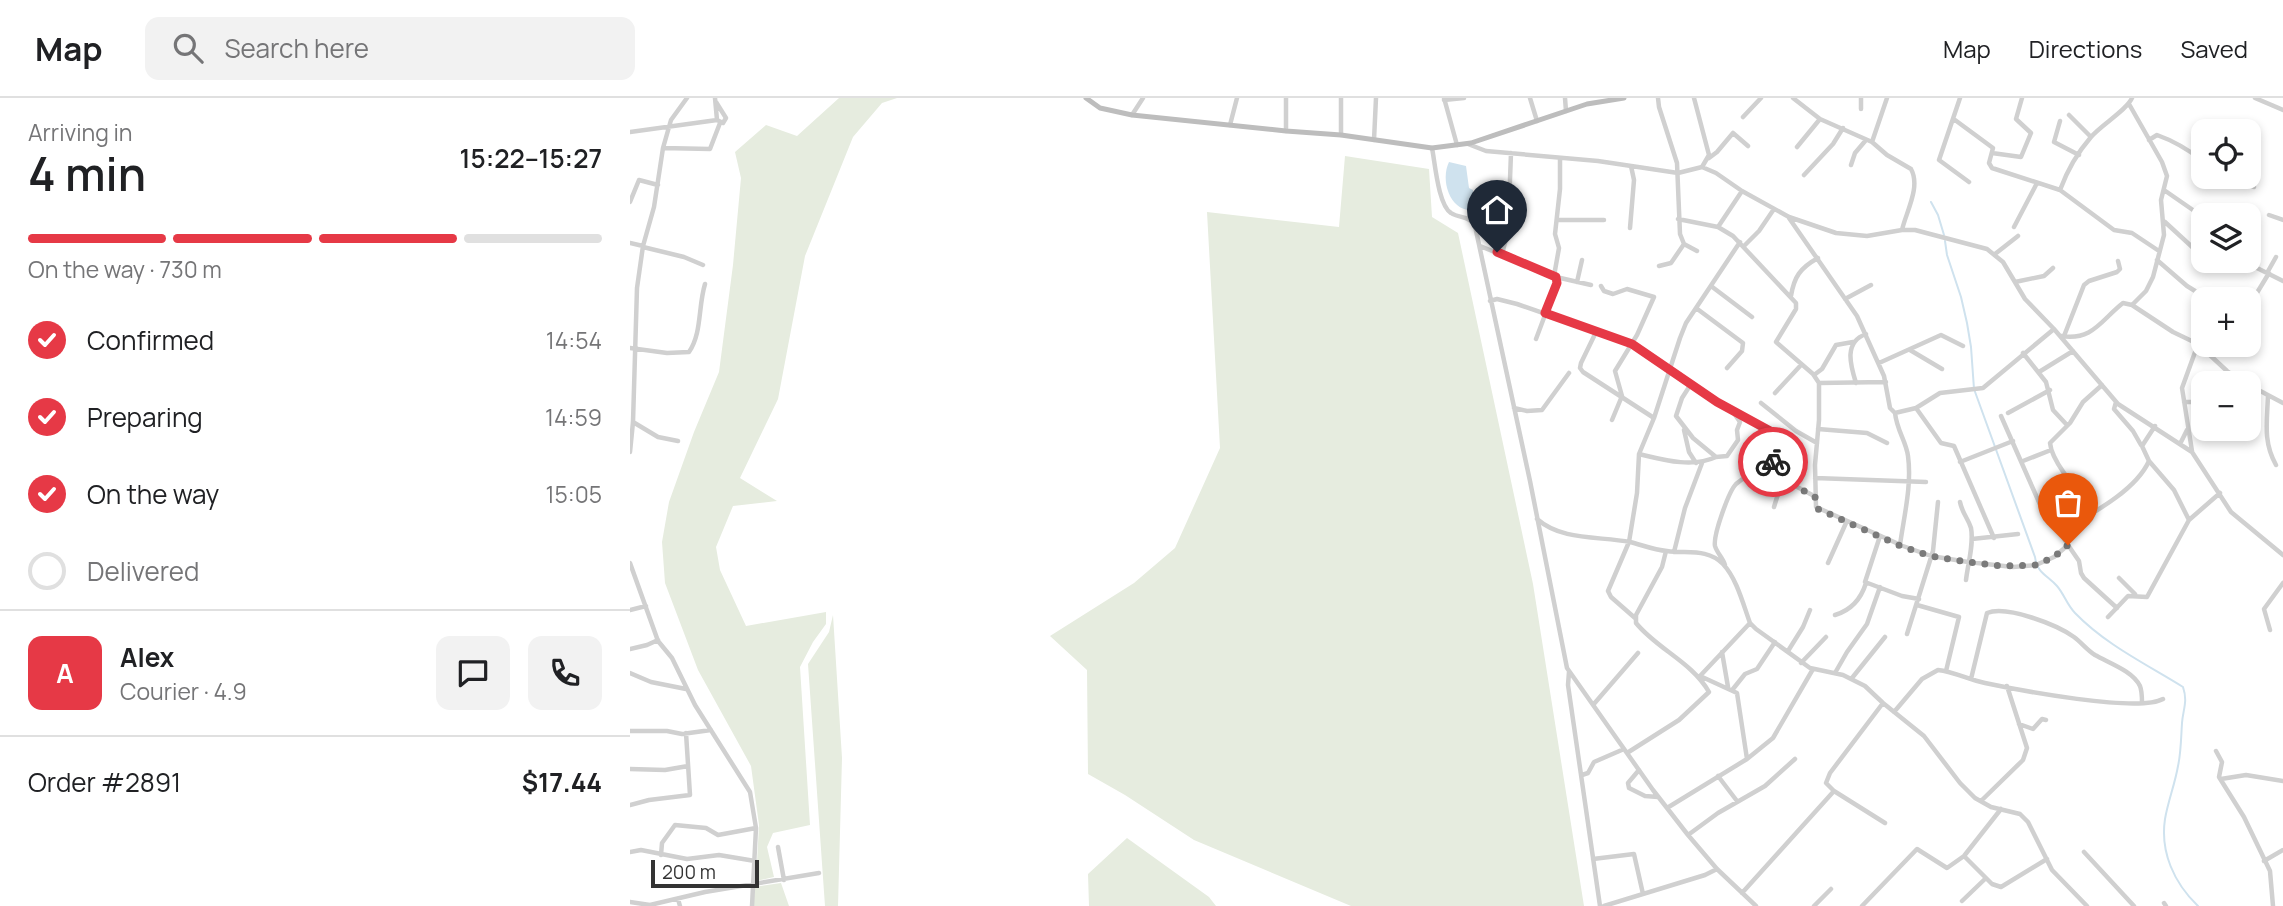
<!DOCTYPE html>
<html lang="en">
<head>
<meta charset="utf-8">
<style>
  :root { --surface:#fff; --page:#f2f2f2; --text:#202124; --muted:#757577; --line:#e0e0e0; --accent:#e63946 }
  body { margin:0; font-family:Manrope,sans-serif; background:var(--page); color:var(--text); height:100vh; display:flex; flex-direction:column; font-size:26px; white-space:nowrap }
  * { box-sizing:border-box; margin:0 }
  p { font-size:23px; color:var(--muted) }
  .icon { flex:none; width:38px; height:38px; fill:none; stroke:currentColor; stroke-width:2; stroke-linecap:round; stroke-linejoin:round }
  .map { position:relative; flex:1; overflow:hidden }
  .details { display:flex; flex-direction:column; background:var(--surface); width:630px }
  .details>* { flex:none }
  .buttons { position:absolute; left:1561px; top:21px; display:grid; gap:14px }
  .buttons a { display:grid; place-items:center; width:70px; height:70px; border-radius:14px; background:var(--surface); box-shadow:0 4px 10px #0003; font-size:35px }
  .scale { position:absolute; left:21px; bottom:18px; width:108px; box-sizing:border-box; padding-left:7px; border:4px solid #333; border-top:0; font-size:19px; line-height:24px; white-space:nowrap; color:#333; -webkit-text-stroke:5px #fff; paint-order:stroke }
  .pin { position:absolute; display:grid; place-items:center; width:60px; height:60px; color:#fff; margin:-72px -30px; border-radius:50% 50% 50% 0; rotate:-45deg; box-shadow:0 0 7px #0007 }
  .pin .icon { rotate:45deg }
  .courier { position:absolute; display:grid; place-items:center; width:70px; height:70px; margin:-35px; border:5px solid #e63946; border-radius:50%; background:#fff; color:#222; box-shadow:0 2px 9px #0007 }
  .summary em { font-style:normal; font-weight:600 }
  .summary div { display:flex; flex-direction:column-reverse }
  .summary { display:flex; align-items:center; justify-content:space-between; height:119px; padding:0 28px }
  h1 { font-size:46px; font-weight:600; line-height:52px }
  .bar { display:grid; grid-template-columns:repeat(4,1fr); gap:10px 7px; align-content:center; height:84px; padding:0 28px }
  .bar i { height:9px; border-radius:5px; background:var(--line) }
  .bar .selected { background:var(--accent) }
  .bar p { grid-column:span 4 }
  .line { display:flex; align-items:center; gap:18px; padding:0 28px; border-top:2px solid var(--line) }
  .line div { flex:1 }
  .round { display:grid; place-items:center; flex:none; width:74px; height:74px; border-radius:14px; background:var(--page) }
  ol { padding:0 28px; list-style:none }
  li { display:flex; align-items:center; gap:21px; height:77px }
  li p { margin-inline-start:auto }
  li .icon { padding:7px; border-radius:50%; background:var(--accent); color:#fff; stroke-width:4 }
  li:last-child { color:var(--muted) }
  li i { width:38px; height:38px; border:4px solid var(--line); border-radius:50% }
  header { display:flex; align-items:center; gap:42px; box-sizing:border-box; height:98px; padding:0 35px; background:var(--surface); border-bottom:2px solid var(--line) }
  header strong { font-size:33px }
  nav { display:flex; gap:38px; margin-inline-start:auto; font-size:24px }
  .search { width:490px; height:63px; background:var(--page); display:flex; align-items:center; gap:18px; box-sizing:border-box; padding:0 24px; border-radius:14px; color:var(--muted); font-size:26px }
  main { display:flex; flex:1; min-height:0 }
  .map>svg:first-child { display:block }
</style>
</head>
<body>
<header>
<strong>Map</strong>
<div class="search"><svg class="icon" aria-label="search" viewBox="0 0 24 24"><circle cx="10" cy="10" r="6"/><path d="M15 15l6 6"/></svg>Search here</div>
<nav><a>Map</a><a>Directions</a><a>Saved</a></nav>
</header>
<main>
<section class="details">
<div class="summary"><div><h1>4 min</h1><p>Arriving in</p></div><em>15:22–15:27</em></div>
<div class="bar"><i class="selected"></i><i class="selected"></i><i class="selected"></i><i></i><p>On the way · 730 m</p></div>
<ol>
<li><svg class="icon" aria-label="check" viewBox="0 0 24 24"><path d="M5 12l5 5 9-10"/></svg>Confirmed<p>14:54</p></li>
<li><svg class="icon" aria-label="check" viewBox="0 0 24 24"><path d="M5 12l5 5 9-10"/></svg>Preparing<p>14:59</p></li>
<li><svg class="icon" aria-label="check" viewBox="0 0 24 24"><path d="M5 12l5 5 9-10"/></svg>On the way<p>15:05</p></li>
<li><i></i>Delivered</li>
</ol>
<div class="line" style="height:126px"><b class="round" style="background:var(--accent);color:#fff">A</b><div><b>Alex</b><p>Courier · 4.9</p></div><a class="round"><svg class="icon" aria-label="chat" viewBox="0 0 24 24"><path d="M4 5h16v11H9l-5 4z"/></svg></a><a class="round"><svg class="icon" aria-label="phone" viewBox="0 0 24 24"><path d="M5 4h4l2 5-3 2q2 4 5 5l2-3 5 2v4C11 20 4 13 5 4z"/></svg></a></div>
<div class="line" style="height:91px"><div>Order #2891</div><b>$17.44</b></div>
</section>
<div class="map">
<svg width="1653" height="808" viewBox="0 0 1653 808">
  <rect width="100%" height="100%" fill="#fff"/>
  <!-- green -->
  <path fill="#e6ecdf" d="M209,0H267L252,5L223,39L175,158L148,301L110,380L147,403L103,408L86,449L90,472L116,528L196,514V526L183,544L170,569L180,727L143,735L137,749L144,779L126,783L129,727L121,668L68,572L35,485L32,444L39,404L64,334L89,274L103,167L111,80L105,54L136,27L167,38Z
    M715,58L799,71L802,119L828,135L903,486L954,808H721L564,742L495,697L458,676L457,572L420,538L504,485L545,450L590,350L577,114L709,129Z
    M203,517L212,660L208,808H195L178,566L199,534Z
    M497,740L579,799L586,808H459L458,776Z
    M151,785L159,808H124V789Z"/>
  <!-- water -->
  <path fill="#cfe2ee" d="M819,64L836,68L839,90L843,92V112C820,114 810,82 819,64Z"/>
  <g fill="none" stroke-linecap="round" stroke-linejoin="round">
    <!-- stream -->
    <path stroke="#cfe2ee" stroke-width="2" d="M1301,104L1308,117L1314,137
      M1315,143L1317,157L1331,199L1337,225L1341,249L1344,291L1405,459C1407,475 1417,477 1427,488C1434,496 1437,507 1445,515C1476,547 1516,566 1553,589C1558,604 1553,611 1552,625C1551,640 1551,655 1548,668C1545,686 1538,703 1535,721C1530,754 1544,785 1568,808"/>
    <!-- street -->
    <path stroke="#d0d0d0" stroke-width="4.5" d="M85,0L87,22L93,25L96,20L86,4
      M656,0V33
      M711,0V37
      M814,0L827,47
      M900,0L907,23
      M935,0L936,13
      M1028,0L1029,9L1047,65L1050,136L1054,146L1067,153
      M1064,0L1079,57L1072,69
      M1163,0L1190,21L1242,44L1257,57L1281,71C1291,89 1276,114 1272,132
      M1231,0V11
      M1330,0L1309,62L1339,84
      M1625,0L1653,12
      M814,2L834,0
      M502,17L513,0
      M1439,17L1461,39
      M1113,19L1131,0
      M1325,22L1363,50L1359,65L1362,70L1430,92L1484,132L1502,135L1529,153
      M1430,23L1424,44L1449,57
      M600,27L607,0
      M0,34L87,22
      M744,42L746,0
      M1519,42L1527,37C1544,43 1559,52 1573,63
      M1242,44L1257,0
      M838,46L856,53L968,63L1048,75L1072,69L1086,75L1112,93L1159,119L1206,135L1237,138L1272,132H1285L1357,151L1373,164L1395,201L1424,231L1488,306L1562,354L1601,414L1653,457
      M1167,49L1190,21
      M33,50L80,51L90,25
      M802,50C805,64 808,107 821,115C830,121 839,117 845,128L900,383L937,570L1023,692L1058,737L1087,771L1126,808
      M1362,55L1391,59L1401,35L1386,21L1392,0
      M1079,60L1087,54L1103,35L1118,48
      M1221,67L1225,55L1236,42
      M1174,77L1203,46L1213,30
      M1598,79L1624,89
      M1430,92C1437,73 1448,54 1461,39C1471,27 1497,12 1502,0
      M1534,92L1573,119
      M0,104L9,82L28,87
      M1639,117L1653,122
      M1159,120L1227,218L1254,278L1260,310L1265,315L1286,310L1310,295L1353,290L1424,231
      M1048,121L1088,129L1103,138L1166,205V211L1146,244L1183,276L1189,285V322L1185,367L1186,409L1273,448L1301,458L1338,464L1383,469L1406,467L1424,459L1438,447L1430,434C1459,417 1505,394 1519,363L1512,348L1525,328
      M927,122H974
      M1535,124L1573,159
      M1088,129L1112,93
      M1384,129L1407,85
      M1000,130L1004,82L1001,68
      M0,145L13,148
      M850,148L926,179L927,185L906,241
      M1114,148L1129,133L1144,111
      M13,149L54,159L73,167
      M872,156L878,134L881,55
      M1365,156L1388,138
      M1619,158L1621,167L1653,183
      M1527,162L1557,188L1578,201
      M1578,163L1583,168
      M1029,168L1041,165L1054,146
      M1637,175L1646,159
      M924,178L929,150L925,136L930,91V60
      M926,179L961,187
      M947,184L952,162
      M1385,184L1414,178L1423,170
      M971,188L974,193L983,196L997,191L1024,199L1007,237L985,273L992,298L982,322
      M1081,188L1122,219
      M1161,198C1164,179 1170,170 1188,160
      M1215,201L1241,187
      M860,203L867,201L887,206L1002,246L1087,304L1152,340L1140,368C1129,372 1115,378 1106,386C1099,393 1083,437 1085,448C1087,455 1093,460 1095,467
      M1502,207L1543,234L1568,246L1597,273L1615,285
      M1619,208L1639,175
      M1066,210L1113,245L1112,253L1097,270
      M967,232L951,265L950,270L953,274L1024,320
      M1431,238C1463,243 1471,222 1493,205L1502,207L1516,193L1523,179L1534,137L1531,102L1537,78L1532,64L1499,6
      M1434,238L1454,187L1459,183L1487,174L1490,171L1488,163
      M0,250L37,255L59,254C72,235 68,209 75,186
      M1280,252L1312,271
      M1393,255L1416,284L1423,312L1437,327
      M1249,265L1311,237L1333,248
      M1409,274L1443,253
      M1184,277L1192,271L1206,247L1223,244
      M1189,285L1256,284
      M1226,285C1220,266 1214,244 1236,236
      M1619,287L1653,305
      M1145,295L1171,267
      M1638,298C1637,324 1633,344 1646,367
      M1486,304L1484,311L1503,333L1511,347
      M1554,304H1573
      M1131,305L1166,333L1187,345
      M884,310L897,313L912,312L939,275
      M1286,310L1311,345L1324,348L1364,440
      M1265,315C1267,333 1276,343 1278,358C1282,387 1274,418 1270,447
      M1378,315L1420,292
      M1371,318L1412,411L1430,434
      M3,324L28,339L48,343
      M1188,331L1237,335L1257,345
      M1054,332L1059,354L1066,365
      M1550,346L1557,332
      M1562,353L1552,290L1568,246
      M0,354L3,324L7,190L13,148L24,109L33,50L41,22L57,0
      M1009,356C1034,362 1062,370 1086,359L1063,340L1046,318L1052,300L1061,286
      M1086,359L1097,358L1108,342L1107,332L1110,324L1101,311
      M1393,363L1421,352
      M1519,363L1544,392L1559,422
      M1330,364L1383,343
      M1140,369L1141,375L1186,399
      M1185,380L1296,384
      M1330,404C1332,415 1338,420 1341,430C1344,446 1338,465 1336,482
      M1144,409L1148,396L1149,380
      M1465,413C1451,396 1422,366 1420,345L1440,325L1453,304L1472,287
      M907,421C932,443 969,438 1000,444C1012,447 1024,452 1037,453C1057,456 1077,450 1093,466C1107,481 1113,506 1120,525L1126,531L1180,570L1213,577L1235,588L1253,605L1294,638L1330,685L1345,700L1361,709L1390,716L1398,724L1422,772L1457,808
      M1250,438L1235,484L1272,498L1289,501
      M1342,441L1388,436
      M1438,447L1449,463L1451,475L1454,480L1487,510
      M1044,454L1055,410L1072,365
      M0,465L28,543L42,560L65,607L120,694L126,730L122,808
      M1198,465L1216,425
      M1489,480L1505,496
      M1287,507L1329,519L1316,573
      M0,512L16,508
      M1205,517C1222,512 1231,501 1236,485
      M1478,519L1498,498L1517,499L1559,422L1590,395
      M1005,520L981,499L978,493L999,444L1007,395L1009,356L1024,320L1050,240L1056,225L1110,144
      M1640,532L1634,511L1653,485
      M1277,536L1303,453L1308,404
      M0,551L17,547L28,542
      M1158,553L1173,529L1180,512
      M1092,554L1098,589
      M1171,565L1196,539
      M939,574L938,587L970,808
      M0,575L21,584L56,591
      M1205,575L1217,554L1237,526L1250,489
      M1070,578L1107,595L1117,661
      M1070,578L1120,525
      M1222,580L1255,539
      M1341,581L1357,515C1377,507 1427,527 1444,539C1452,545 1457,552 1465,557C1479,565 1503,573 1510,588C1512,593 1512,600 1512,605
      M1103,591L1115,576L1127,571L1145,544
      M963,607L1008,555
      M1264,614L1292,581L1308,572C1325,574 1339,582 1355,585C1388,592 1508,615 1533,601
      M1389,626L1403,631L1412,621L1416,622
      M0,633H37L52,636L81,632
      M1586,653L1592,664L1589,679L1614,719L1640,773L1643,808
      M997,655L1049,622L1079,594C1062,564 1027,551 1006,525V517L1032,469L1036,453
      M0,671L35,672L58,668
      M1009,672L998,685L999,690L1015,698L1028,699
      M952,677L958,675L964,664L994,651
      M1088,678L1107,703
      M1591,681L1616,677L1653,683
      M1204,693L1255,725
      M1351,703L1393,662L1397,650L1377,588
      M0,707L19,702L60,697L56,635
      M1037,710L1117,661L1143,640L1183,571
      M1058,737L1088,715L1135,688L1165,661
      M148,749L154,782
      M0,754L11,752L57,761L89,757L125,763
      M1454,754L1504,808
      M31,757L32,745L45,727L76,730L88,737L126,730
      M1334,758L1362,786L1371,789L1417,761
      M963,761L1004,756L1013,796
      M1634,763L1653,752
      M1112,795L1204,693L1196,685L1200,675L1253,605
      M48,801L50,808
      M1332,803L1356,780
      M0,804L20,807L75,794L189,775
      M1534,805L1536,808
      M974,808L1075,777L1087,771
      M1184,808L1201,791
      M1232,808L1287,751L1317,770L1334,758L1371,711"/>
    <!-- secondary -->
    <path stroke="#bdbdbd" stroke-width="5" d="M456,0L470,10L502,17L656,33L711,37L802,50L841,45L957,6L994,0"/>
  </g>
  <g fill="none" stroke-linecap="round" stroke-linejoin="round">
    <!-- done -->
    <path stroke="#7a7a7a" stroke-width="7" stroke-dasharray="0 12.6" d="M1143,364L1139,372L1141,375L1185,399L1188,411L1273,449L1301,458L1338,464L1371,468L1406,467L1424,459L1438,447"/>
    <!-- route -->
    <path stroke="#e63946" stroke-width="9" d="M867,154L926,179L927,185L915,215L1002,246L1087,304L1153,340L1143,364"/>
  </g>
</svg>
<div class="buttons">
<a><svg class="icon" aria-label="locate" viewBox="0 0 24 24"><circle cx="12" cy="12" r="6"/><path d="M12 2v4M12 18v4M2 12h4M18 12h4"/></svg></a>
<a><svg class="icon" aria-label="layers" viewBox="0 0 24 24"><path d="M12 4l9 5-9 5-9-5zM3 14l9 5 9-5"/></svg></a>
<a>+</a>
<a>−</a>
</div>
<div class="scale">200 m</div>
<div class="pin" style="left:1438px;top:447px;background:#ea580c"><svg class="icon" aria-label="bag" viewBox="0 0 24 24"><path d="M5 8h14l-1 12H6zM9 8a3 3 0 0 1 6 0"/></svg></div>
<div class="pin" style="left:867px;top:154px;background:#1f2937"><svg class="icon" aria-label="home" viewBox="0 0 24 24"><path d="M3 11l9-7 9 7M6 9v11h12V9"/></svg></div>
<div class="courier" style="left:1143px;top:364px"><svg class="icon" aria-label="bike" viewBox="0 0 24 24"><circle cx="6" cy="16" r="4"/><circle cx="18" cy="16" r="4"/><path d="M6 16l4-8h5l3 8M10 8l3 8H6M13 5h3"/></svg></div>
</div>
</main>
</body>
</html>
